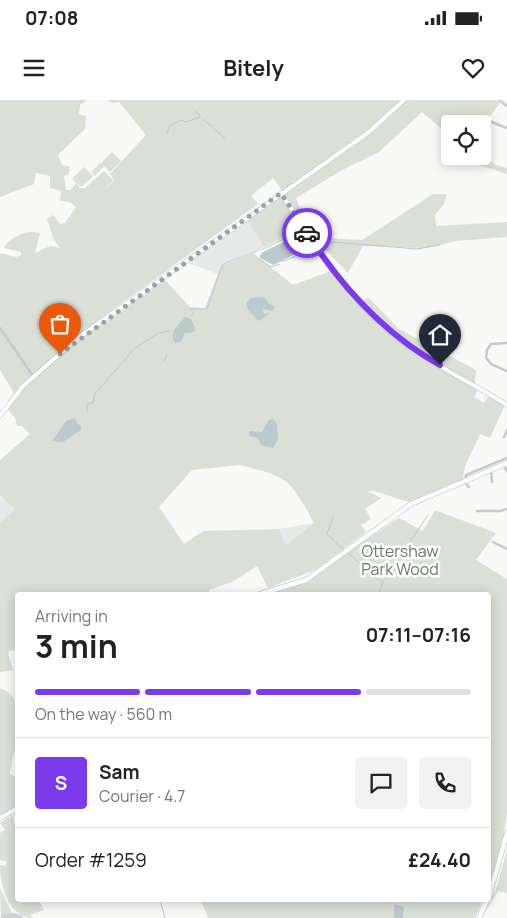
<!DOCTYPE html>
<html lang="en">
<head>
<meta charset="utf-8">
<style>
  :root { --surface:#fff; --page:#f2f2f2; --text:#222; --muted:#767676; --line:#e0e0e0; --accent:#7c3aed }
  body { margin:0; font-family:Manrope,sans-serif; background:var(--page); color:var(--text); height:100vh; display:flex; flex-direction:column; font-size:19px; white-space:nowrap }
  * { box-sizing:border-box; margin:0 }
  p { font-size:16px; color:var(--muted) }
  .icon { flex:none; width:28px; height:28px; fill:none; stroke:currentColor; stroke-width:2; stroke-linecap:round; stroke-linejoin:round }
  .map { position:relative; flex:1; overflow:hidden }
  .details { position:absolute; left:15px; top:492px; width:476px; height:310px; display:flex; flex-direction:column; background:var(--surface); border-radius:5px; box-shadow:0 2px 12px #0003 }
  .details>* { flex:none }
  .tools { position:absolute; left:441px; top:15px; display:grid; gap:10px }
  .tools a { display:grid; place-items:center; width:50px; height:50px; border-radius:5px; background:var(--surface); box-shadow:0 2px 12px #0003; font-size:25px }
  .pin { position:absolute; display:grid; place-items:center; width:42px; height:42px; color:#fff; margin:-51px -21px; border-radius:50% 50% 50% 0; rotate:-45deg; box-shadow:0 0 5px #0007 }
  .pin .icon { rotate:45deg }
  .courier { position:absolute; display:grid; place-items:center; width:50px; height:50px; margin:-25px; border:4px solid #7c3aed; border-radius:50%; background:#fff; color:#222; box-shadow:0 1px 6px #0007 }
  .summary em { font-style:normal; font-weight:700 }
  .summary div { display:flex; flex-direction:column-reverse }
  .summary { display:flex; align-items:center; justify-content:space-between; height:85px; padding:0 20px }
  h1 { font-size:32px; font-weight:700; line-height:38px }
  .bar { display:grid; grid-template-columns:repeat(4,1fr); gap:8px 5px; align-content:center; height:60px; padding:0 20px }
  .bar i { height:6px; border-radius:4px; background:var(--line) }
  .bar .selected { background:var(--accent) }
  .bar p { grid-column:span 4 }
  .line { display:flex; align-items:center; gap:12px; padding:0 20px; border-top:1px solid var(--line) }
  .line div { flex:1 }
  .round { display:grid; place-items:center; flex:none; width:52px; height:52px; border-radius:5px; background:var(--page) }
  .status { display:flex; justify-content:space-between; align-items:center; height:35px; padding:0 25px; background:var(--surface); direction:ltr }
  .status svg { height:14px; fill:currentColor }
  header { display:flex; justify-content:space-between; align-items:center; height:65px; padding:0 20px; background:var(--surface); font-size:22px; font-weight:700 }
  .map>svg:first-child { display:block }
</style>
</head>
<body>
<div class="status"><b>07:08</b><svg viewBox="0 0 49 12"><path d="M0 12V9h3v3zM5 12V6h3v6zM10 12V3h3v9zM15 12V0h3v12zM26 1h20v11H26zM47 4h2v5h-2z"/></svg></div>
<header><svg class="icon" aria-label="menu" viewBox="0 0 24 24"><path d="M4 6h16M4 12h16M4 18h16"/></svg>Bitely<svg class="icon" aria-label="heart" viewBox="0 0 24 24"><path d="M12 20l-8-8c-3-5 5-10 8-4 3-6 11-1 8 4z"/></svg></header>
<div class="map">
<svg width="507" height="818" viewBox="0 0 507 818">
  <rect width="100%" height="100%" fill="#f9f9f7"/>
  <!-- built -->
  <path fill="#e7e9e8" d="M247,120L264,147L223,164L218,174L188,163Z
    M0,395L15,410L0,422Z
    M314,423L286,445L279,429Z"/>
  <!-- green -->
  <path fill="#dae0d6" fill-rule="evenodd" d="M0,0H87L80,5L79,14L86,16L85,29L58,55L62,65L70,67L69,74L64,76L66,90H71L76,83L80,88H85L104,71L113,80L102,92L114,80L110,74L146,35L119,2L112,3L107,0H496L500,3L483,25L450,24V36L422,12L379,52L342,70L296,98L299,106L325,138L362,140L433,94H447L444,104L435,115L436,126L507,122V137L456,141L426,148L363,146L348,173L318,142L273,78L251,96L258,104L96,222L101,226L165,180L190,207L205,208L221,166L253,153L293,185L331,171L351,197L396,238L413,252L478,290L474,297L484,303L489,295L505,305L490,338L480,334C473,352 464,361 463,379L409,402L374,391H367L381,398L365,409L371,419L361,425L366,432L315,470L268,488L257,466L234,481L209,490L210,495H18L17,549L8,552L13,570L0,572V422L15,410L0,395V360L30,334L22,326H17L15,318L8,310V301L14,293L0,270V153L16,157L21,155V152L4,148C9,137 28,129 40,133L35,153L50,146L60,148L54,140L47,119L53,115L60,124L65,123L76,107L70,102L60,101L61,91L50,88V76L36,73L34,84L0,97ZM239,365C289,377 289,378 314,423L286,445L279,429L203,431L184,444L159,407L192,370Z
    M112,52L121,61L110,72L104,66L95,76L91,72L100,63L102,65L101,63Z
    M483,53L495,65L507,68V74L482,66L475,56L481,57Z
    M84,67L93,76L81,87L72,79Z
    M280,96L306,134L287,136L264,147L247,120Z
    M369,198L399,229L476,270L475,284L419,251L392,231L360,201Z
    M435,410L496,433L476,460L507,479V714L501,752L489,784V495H267L310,481L357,446L399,418L423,431Z
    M0,588C33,600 13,648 10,673L17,679L16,689L17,706L0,716Z
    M13,715L17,738L18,800H39L44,810L30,815L33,818C8,818 0,785 0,765L6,766V761L0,760V733L5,730L0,723Z
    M507,750V793L498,791L482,818L496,789Z
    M0,788L12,813L11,815L1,818Z
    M201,800H483L475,818H403L404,807L394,806V818H208Z"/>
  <!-- water -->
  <path fill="#bacacd" d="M288,140L299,144C298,156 283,160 273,165L260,158V155L263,152Z
    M264,197L268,203L275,207L272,211L263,209L264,214L270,213L259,221L248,210L246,204L250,198Z
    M185,217L191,219L196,230L191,233H185L181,242L175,243C168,232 178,226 185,217Z
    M75,318L77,324L81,325V330L63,342L52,341L66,321Z
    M273,319L277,324L278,340L273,348L261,345L258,338L250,336L249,333L250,331L262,332L269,320Z
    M394,804L404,807L403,818H394Z"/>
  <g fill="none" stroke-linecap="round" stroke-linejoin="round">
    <!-- stream -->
    <path stroke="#bacacd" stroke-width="1" d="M195,10L200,16
      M203,19L212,27
      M214,29L225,38
      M167,34L170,26L180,20L186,22L200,17
      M314,136L320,138
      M322,139L330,143
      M332,142L417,149L440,145
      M263,149L290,136L307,137
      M259,159L271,167L280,164
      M282,162L294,157L301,148L303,150
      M215,185L223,164L262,149
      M190,209H207L215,186
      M192,215L194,212
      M159,233L169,231
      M164,262L167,254
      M87,313V304L94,302V295L135,248L157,234
      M333,417L327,434L344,450
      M348,453L381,482
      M379,495L382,483L428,415
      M160,800L165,818"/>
    <!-- taxiway -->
    <path stroke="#ced2d4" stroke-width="6" d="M4,818L14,816L20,818"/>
    <!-- secondary casing -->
    <g stroke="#b6bec2" stroke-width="5">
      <path id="secondary" d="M281,93C314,145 349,202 400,240C433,265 472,283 507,305
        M0,316L23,286L78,238L369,32L404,0"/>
    </g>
    <!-- primary casing -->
    <g stroke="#b7bdc1" stroke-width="5.5">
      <path id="primary" d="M257,495L306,480L411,404L507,363
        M0,718L18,708
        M489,797L507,733
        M479,818L487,800"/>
    </g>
    <!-- street -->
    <path stroke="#c4cacd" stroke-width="2.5" d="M499,0L507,6
      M489,21L507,28
      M0,228L33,276
      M507,243L491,244L487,250L486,258L491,264L507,271
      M504,337L507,330
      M503,365L507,371
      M491,370L492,382
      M465,381L466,375L507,358
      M465,382L469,387
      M477,411H500L507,409
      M493,442L507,449"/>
    <!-- secondary -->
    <use href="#secondary" stroke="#fff" stroke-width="4"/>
    <!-- primary -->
    <use href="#primary" stroke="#fff" stroke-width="4.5"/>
  </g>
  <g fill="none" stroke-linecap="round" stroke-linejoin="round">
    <!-- done -->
    <path stroke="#97a5ac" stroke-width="5" stroke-dasharray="0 9" d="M60,254L281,93L307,133"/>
    <!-- route -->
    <path stroke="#7c3aed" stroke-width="6" d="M307,133C341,186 384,234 440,265"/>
  </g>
  <g text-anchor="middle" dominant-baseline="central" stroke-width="5" stroke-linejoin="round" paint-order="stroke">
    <!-- park labels -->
    <g font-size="16" fill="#697b62" stroke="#fff">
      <text x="400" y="451">Ottershaw<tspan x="400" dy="18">Park Wood</tspan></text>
    </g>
  </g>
</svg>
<div class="tools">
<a><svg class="icon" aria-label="locate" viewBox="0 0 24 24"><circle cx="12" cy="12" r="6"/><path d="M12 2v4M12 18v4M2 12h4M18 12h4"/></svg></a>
</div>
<div class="pin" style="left:60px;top:254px;background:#ea580c"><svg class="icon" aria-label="bag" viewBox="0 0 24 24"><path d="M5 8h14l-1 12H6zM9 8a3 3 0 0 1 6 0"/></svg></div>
<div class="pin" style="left:440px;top:265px;background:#1f2937"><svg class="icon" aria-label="home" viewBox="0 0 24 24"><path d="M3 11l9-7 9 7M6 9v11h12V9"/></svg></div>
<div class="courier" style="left:307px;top:133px"><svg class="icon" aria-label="car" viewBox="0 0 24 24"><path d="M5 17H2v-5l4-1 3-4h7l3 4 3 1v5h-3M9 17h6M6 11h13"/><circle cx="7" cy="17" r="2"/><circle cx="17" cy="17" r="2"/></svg></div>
<section class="details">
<div class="summary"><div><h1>3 min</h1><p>Arriving in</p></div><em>07:11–07:16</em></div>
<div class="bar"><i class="selected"></i><i class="selected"></i><i class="selected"></i><i></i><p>On the way · 560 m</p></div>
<div class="line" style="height:90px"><b class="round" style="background:var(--accent);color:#fff">S</b><div><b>Sam</b><p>Courier · 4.7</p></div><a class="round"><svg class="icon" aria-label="chat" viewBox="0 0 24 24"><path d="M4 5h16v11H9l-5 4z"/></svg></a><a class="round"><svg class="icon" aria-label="phone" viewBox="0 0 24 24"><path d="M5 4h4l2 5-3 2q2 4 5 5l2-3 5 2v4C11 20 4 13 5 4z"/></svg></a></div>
<div class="line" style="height:65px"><div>Order #1259</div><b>£24.40</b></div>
</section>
</div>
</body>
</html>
